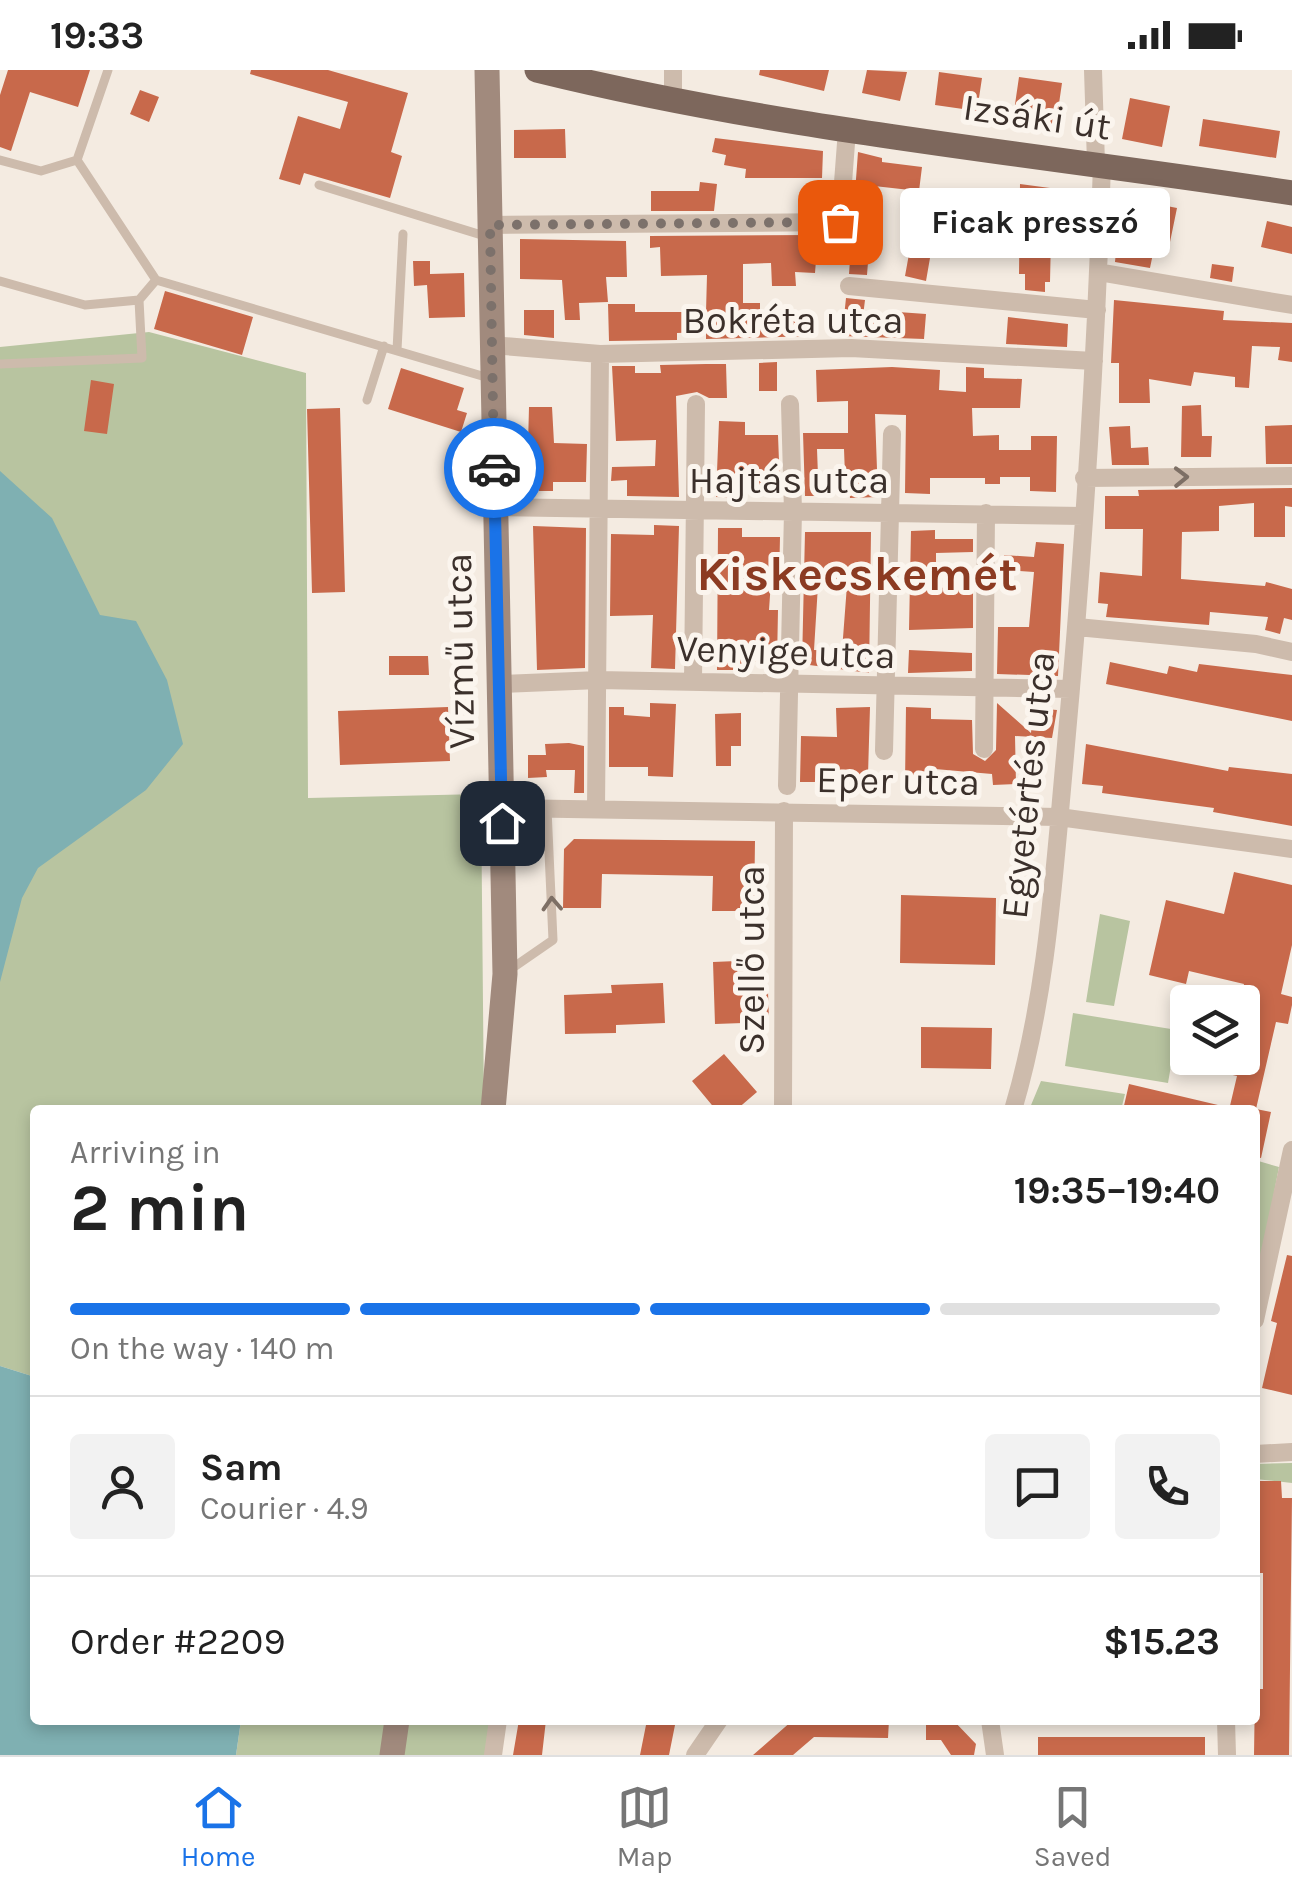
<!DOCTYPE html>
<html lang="en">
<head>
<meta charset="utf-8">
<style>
  :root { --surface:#fff; --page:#f2f2f2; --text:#222; --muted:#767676; --line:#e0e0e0; --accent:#1a73e8 }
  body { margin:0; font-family:Karla,sans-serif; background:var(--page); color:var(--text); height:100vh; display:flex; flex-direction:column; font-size:38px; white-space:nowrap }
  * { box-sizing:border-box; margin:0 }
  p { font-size:32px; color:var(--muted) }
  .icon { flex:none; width:55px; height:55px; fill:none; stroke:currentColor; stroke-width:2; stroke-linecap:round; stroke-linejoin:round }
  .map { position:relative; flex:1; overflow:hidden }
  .details { position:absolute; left:30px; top:1035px; width:1230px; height:620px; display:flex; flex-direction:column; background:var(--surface); border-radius:10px; box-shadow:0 5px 15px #0003 }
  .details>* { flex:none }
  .tools { position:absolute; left:1170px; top:915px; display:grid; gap:20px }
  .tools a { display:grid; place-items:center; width:90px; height:90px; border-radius:10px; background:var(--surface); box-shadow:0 5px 15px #0003; font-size:50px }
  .pin { position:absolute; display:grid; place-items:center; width:85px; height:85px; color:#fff; margin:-42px; border-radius:20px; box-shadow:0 5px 15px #0006 }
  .courier { position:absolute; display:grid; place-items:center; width:100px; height:100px; margin:-50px; border:8px solid #1a73e8; border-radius:50%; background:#fff; color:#222; box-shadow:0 2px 12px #0007 }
  .bubble { position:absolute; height:70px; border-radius:10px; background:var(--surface); box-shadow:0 5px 15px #0003; font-size:32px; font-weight:700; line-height:70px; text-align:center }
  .summary em { font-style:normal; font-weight:700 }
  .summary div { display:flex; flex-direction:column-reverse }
  .summary { display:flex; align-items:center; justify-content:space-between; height:170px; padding:0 40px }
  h1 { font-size:65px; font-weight:700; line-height:75px }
  .bar { display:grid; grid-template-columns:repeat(4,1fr); gap:15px 10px; align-content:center; height:120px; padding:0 40px }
  .bar i { height:12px; border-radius:8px; background:var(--line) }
  .bar .active { background:var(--accent) }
  .bar p { grid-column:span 4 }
  .line { display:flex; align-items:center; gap:25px; padding:0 40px; border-top:2px solid var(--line) }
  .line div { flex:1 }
  .round { display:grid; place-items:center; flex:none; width:105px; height:105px; border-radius:10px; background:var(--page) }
  .status { display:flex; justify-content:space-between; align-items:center; height:70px; padding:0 50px; background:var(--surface); direction:ltr }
  .status svg { height:28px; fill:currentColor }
  .dock { display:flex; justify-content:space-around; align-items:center; height:140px; border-top:2px solid var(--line); background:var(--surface); font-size:28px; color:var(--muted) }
  .dock a { display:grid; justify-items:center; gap:5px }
  .dock .active { color:var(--accent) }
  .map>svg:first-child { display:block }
</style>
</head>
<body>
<div class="status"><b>19:33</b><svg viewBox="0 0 49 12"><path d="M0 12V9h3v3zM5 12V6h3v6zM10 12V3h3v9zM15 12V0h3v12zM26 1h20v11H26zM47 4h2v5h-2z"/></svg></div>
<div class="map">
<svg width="1292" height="1685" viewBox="0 0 1292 1685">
  <rect width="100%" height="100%" fill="#f4ebe1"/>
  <!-- green -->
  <path fill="#b8c4a0" d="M149,262L306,303L308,728L481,724L484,1040H35V1307L0,1296V277Z
    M1100,844L1130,851L1114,936L1086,932Z
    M1073,943L1177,960L1168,1013L1065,996Z
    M1041,1011L1125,1024L1121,1040H1029Z
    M1255,1090L1279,1097L1255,1223Z
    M1292,1393V1413L1255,1409V1394Z
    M241,1650H499L493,1685H236Z"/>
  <!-- water -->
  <path fill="#7fb0b2" d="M0,401L52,448L100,545L136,551L167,610L183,674L146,720L38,798L22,828L0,912Z
    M0,1296L35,1307V1650H241L236,1685H0Z"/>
  <!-- building -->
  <path fill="#c8694b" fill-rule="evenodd" d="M8,0H90L78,37L30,22L11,81L0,77V25Z
    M251,0H328L408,23L391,82L402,86L390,128L304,103L300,115L279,109L298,46L340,59L348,32L250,4Z
    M760,0H829L824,21L759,5Z
    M867,0L907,2L900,31L862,23Z
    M939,2L982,8L977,41L935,35Z
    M1019,7L1062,13L1055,61L1012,55Z
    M140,20L159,27L149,52L130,44Z
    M1130,28L1170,36L1162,77L1122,69Z
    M1203,49L1280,61L1276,88L1199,76Z
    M565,59L566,88H514V60Z
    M715,68L823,81L822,108H745L746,99L724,95L726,85L712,82Z
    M858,82L882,88V92L922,97L919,121L874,116L867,205L849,204Z
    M700,112L717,114L714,141H651V121H699Z
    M1020,114L1050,118L1045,167H1051L1050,212H1045V222L1025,220V204H1019Z
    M1121,127L1177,138L1170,172L1156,169L1150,198L1115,192Z
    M981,146L1000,150L995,167L977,163Z
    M1267,151L1292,157V184L1261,177Z
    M818,165L815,203L795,202L796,216H772L771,193L743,194V233H760V245L813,243L815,266L706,269V262L677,263V270L609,271L608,234H635V242H706L707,205L661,206L660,177L650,178V166Z
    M520,169L626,171L627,207H606L608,232L579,233L580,250H565L562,210L520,209Z
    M909,184L930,188L926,211L905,206Z
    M413,191H430V204L464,203L465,247L429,248L427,215L414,216Z
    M1212,194L1234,197L1232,212L1210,208Z
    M165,221L253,247L242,285L154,259Z
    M846,228L865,230L863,246L897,249L898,242L926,244L924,269L842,266Z
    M1114,230L1224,241L1223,250L1292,253V292L1278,290L1280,277L1252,276L1249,318L1235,317V307L1194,302L1191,316L1149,309L1150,333H1119V293H1111Z
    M524,240H554V268L524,265Z
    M1008,247L1068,254L1067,277L1006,274Z
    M777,292V321H759V293Z
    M706,294H726L727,328H709L697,322L676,326L679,427L627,426V410L611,411L612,397L655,396L656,370L616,371L612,296H635V303H661L660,295Z
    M892,297L940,300L939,320L966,322V297L984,298V308L1022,309L1020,338H972L973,366L999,365V380H1031V366H1057L1056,422L1030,421V407H1000V414H985V408H930V424L905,423L906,345L875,344L878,427L850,428L849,420H818V426H805L803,363H848V331L817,332L816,300ZM817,379H844L845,405L818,406Z
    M401,298L464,318L457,340L467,343L461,362L388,339Z
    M91,310L114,314L107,364L84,361Z
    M1201,335L1202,366H1212L1211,387H1181L1182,336Z
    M529,337H552L554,373L587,374L586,412H553V421H539V413H527Z
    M340,338L345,522L312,523L307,339Z
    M719,351L745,352V365H778L780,418L743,417L741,428L716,427Z
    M1292,355V394H1266L1265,356Z
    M1130,356L1131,378L1148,377L1149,395H1112L1109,357Z
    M1292,418V437L1285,436V467H1254V433L1219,436V461L1182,462L1181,509L1265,516L1266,512L1292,519V550L1284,548L1280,564L1265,560L1268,547L1210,542L1209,555L1106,547L1108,534L1098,533L1100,502L1142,506L1143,459H1105V426H1139L1138,420Z
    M654,455L679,456L675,599L651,598L653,545L610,546L611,464L654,465Z
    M533,456L586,458L585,598L537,600Z
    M718,458H742V467H780L779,512L771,511L769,540H778L777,592H745V600H717Z
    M935,460V469H973V482L936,483V517L973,521V558L909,560L911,461Z
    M805,462H871L869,603L802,594ZM818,515H847L842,581L814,580Z
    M1036,472L1064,474L1058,606L997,604L998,557H1029L1034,502L1003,500L1004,485L1034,487Z
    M909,580L972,583V601L908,603Z
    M389,586H428L429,605H389Z
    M1110,592L1167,604L1169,596L1197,602L1199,594L1292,605V651L1106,614Z
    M650,633L676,634L673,707L648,706V697H609V637H624V645L650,647Z
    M997,633L1031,663L1033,638L1057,640L1052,668L1015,666L1016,714L993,715L992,704L935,699L934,714L905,713L906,637L931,638V649L972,650L973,684L985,691L996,680Z
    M448,637L450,691L340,695L338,641Z
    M870,637L868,705L824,706V712H800L801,666L837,667L836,638Z
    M741,643V676H731V696H716L715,644Z
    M569,673L584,676V723H574L575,700H546L547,707L528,708V685H546L545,674Z
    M1086,674L1228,701L1229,697L1292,704V756L1213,742L1214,738L1102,723L1103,716L1082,714Z
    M574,769L755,771L754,841H712L713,806L602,804L601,838H563L564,779Z
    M1234,802L1292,815V875L1281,924L1292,927V935L1288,954L1276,952L1256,1039L1271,1042L1261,1088L1255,1087V1040H1229L1237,1006L1224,1003L1227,988H1242L1240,932L1244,914L1189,901L1186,914L1149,905L1166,830L1224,844Z
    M901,825L996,828L995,895L900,893Z
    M737,891L738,923L768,922L769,952L715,954L713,892Z
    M663,913L665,953L616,955V963L565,964L564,925L612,923L611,915Z
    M921,957L992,958L991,999L921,998Z
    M724,984L757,1022L736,1040H716L692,1011Z
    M1129,1014L1218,1035L1217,1040H1123Z
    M1287,1185L1292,1186V1325L1262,1318L1277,1253L1271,1251Z
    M1255,1411H1281L1282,1428H1292L1289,1685H1254L1255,1619H1263V1503H1256Z
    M519,1650H546L542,1685H513Z
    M647,1650H676L669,1685H640Z
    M793,1650H889L888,1668L814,1667L793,1685H753Z
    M926,1650H953L976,1674L974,1685H951L941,1670H926Z
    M1038,1667H1205V1685H1038Z"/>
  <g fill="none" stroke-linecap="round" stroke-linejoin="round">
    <!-- service -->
    <path stroke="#cdbbac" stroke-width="9" d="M0,90L41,101L77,90
      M319,115L488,167
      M156,210L489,308
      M0,211L85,235L139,230L156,210L77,90L108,0
      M397,280L403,164
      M0,294L142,288L139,230
      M367,330L384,276
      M511,899L553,870L547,739"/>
    <!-- minor -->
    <path stroke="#cdbbac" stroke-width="18" d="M1093,0L1096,93
      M673,31V0
      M490,155L840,152L847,60
      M1098,202L1292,235
      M849,216L1097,240
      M491,275L600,284L851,278L1094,291
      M1084,408L1292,406
      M494,437L1083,446
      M1077,557L1256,574L1292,582
      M693,612L696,334
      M500,614L599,610L1071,619
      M984,679L986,443
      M884,681L892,364
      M787,716L793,441L790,334
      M501,738L1059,747L1292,779
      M596,739L600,284
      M783,1040L784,741
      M1013,1040C1047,926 1054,804 1065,686C1083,489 1096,291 1102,93
      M1255,1250L1292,1080
      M1255,1384L1292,1382
      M990,1650L995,1685
      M1226,1650L1227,1685
      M493,1685L498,1650
      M695,1685L719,1650"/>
    <!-- secondary -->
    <path stroke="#a18a7d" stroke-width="25" d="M487,0L505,904L493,1040
      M392,1685L397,1650"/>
    <!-- primary -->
    <path stroke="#7d675c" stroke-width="25" d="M537,0C784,61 1040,84 1292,123"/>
  </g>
  <!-- one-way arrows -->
  <defs><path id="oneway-chevron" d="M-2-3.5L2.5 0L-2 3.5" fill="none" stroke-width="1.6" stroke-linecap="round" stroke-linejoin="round" transform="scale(2.5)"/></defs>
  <g stroke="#7d6f65">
    <use href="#oneway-chevron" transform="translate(1181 407) rotate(-1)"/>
    <use href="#oneway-chevron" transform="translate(552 834) rotate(-93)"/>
  </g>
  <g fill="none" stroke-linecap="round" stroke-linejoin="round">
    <!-- done -->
    <path stroke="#7c716b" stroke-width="10" stroke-dasharray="0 18" d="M494,398L490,155L840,152"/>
    <!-- route -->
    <path stroke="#1a73e8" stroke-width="12" d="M494,398L502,753"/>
  </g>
  <g text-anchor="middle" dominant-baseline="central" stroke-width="10" stroke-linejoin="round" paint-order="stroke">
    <!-- street labels -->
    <g font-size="38" fill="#3b302b" stroke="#fbf5ee">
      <text transform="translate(1037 47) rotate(8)">Izsáki út</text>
      <text x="793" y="250">Bokréta utca</text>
      <text x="789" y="410">Hajtás utca</text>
      <text transform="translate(460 581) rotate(-91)">Vízmű utca</text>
      <text transform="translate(786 582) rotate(2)">Venyige utca</text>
      <text transform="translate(898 711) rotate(1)">Eper utca</text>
      <text transform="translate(1028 715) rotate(-84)">Egyetértés utca</text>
      <text transform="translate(751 890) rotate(-90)">Szellő utca</text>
    </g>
    <!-- district labels -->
    <g font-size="48" font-weight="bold" fill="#8c3b22" stroke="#fbf5ee">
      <text x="857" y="504">Kiskecskemét</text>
    </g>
  </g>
</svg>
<div class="tools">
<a><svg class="icon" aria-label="layers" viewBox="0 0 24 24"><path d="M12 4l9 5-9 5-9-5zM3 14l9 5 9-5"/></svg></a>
</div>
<div class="pin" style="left:840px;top:152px;background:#ea580c"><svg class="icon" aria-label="bag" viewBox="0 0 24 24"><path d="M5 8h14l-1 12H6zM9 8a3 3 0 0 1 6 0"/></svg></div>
<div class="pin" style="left:502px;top:753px;background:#1f2937"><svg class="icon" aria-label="home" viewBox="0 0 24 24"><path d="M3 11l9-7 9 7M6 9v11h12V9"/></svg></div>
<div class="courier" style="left:494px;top:398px"><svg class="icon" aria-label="car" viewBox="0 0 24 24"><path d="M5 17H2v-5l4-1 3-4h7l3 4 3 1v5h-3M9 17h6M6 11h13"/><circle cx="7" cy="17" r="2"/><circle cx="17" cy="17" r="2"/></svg></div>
<div class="bubble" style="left:900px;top:118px;width:270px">Ficak presszó</div>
<section class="details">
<div class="summary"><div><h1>2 min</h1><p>Arriving in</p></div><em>19:35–19:40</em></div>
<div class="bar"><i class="active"></i><i class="active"></i><i class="active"></i><i></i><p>On the way · 140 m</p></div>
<div class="line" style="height:180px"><a class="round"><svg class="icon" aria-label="person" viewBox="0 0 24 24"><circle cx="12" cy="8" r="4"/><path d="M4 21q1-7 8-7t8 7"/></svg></a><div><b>Sam</b><p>Courier · 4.9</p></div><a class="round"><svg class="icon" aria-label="chat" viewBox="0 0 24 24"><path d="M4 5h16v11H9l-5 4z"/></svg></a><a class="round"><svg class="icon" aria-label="phone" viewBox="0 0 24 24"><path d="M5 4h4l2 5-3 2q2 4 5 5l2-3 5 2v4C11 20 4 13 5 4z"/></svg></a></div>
<div class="line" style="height:130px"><div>Order #2209</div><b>$15.23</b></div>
</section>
</div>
<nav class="dock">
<a class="active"><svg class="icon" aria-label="home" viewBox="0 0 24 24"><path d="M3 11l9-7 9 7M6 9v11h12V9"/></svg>Home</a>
<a><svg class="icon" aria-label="map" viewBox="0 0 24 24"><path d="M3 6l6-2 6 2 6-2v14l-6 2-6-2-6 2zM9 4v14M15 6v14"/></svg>Map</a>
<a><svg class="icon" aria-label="saved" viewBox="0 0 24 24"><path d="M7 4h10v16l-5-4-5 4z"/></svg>Saved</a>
</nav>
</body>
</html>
